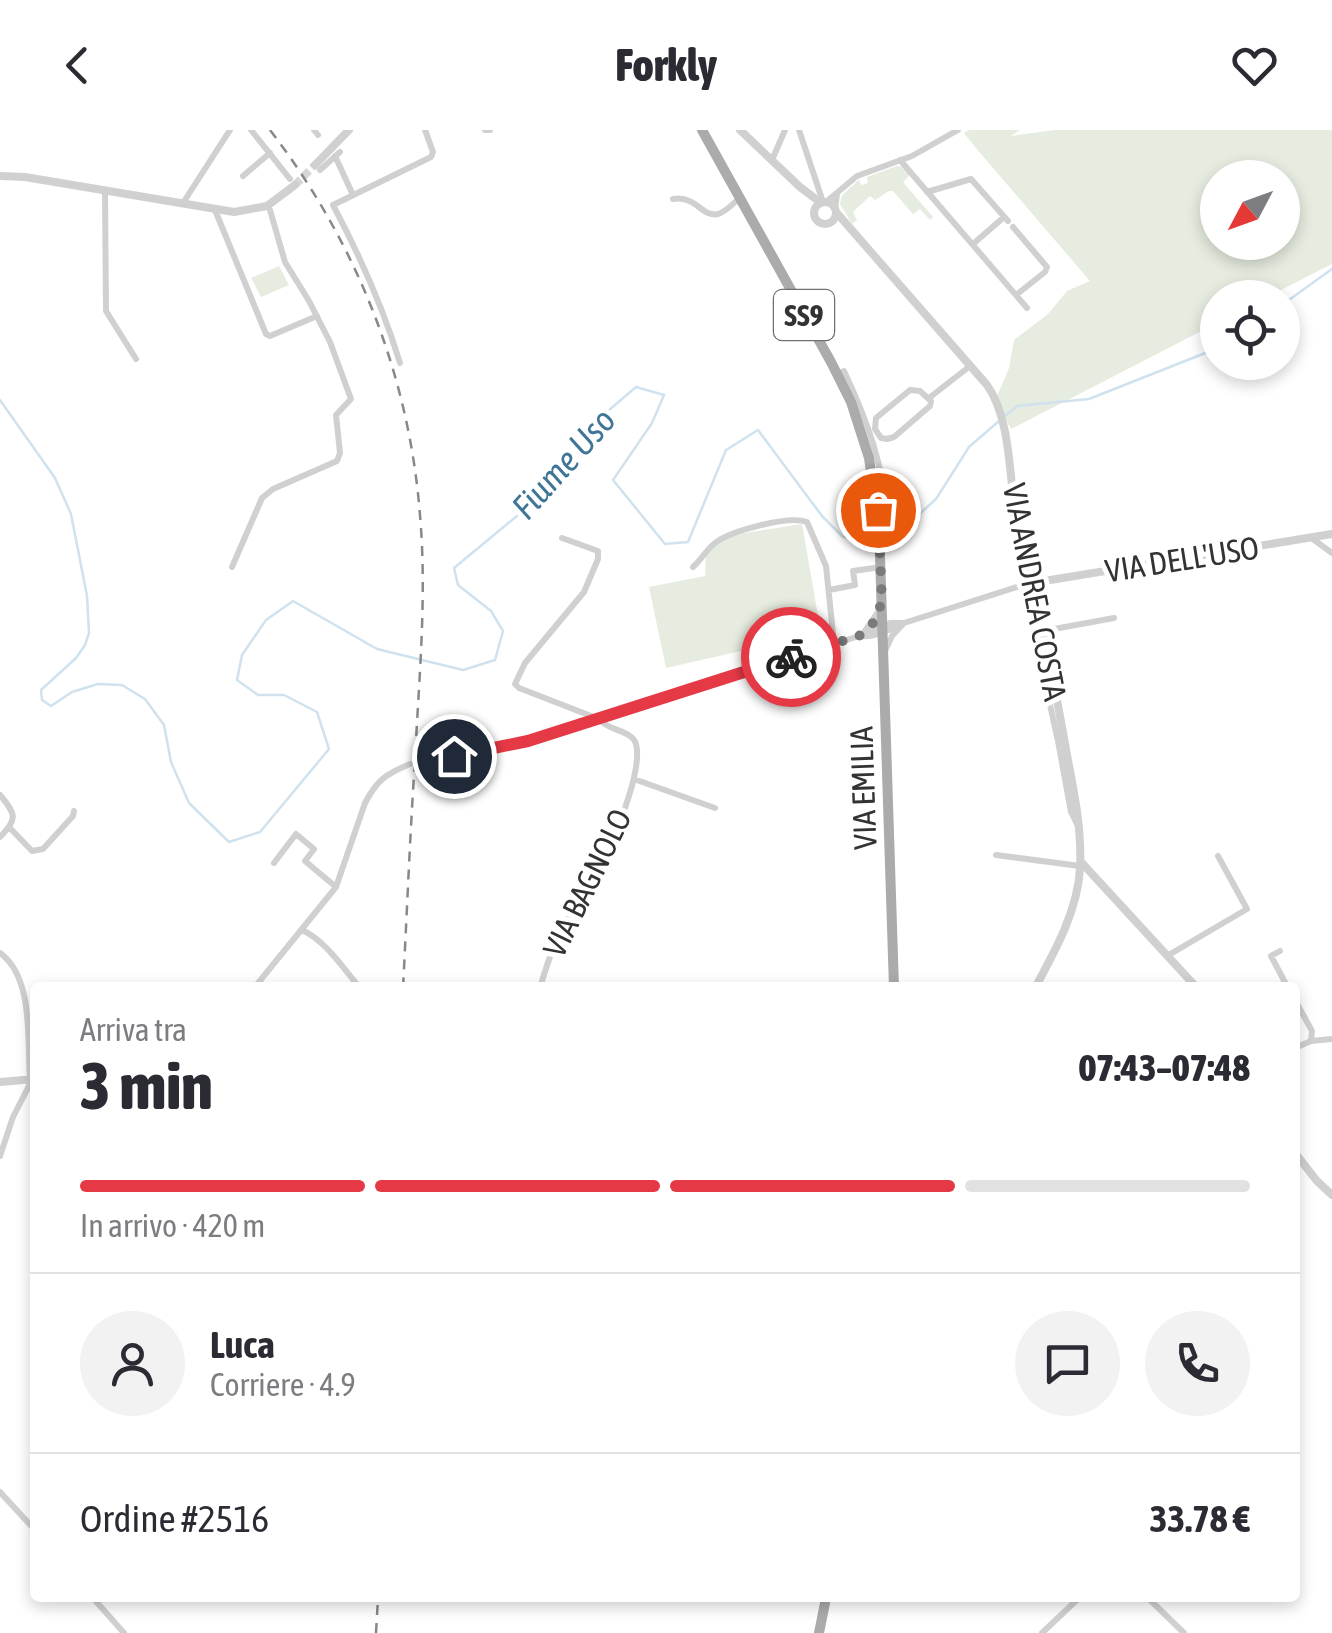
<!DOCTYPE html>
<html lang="it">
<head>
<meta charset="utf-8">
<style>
  :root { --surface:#fff; --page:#f2f2f3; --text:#2b2b33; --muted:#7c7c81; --line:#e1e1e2; --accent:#e63946 }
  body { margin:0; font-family:"Asap Condensed",sans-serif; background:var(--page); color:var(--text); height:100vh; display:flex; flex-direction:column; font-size:38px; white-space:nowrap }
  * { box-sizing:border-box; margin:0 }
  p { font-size:32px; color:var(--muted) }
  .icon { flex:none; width:55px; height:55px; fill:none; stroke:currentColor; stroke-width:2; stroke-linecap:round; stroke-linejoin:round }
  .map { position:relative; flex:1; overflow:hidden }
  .side { position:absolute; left:30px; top:852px; width:1270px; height:620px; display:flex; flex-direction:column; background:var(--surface); border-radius:10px; box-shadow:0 5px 15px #0003 }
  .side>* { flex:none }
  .needle { width:65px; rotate:229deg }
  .fabs { position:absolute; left:1200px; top:30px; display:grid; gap:20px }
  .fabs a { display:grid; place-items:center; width:100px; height:100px; border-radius:50%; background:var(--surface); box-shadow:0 5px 15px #0003; font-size:50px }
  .pin { position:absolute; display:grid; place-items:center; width:85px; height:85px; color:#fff; margin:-42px; border:5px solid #fff; border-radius:50%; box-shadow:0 2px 10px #0007 }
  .courier { position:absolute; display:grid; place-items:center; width:100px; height:100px; margin:-50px; border:8px solid #e63946; border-radius:50%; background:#fff; color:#222; box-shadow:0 2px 12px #0007 }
  .overview em { font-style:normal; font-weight:800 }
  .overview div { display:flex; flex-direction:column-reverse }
  .overview { display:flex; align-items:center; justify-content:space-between; height:170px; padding:0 50px }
  h1 { font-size:65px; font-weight:800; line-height:75px }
  .bar { display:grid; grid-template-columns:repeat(4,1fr); gap:15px 10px; align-content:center; height:120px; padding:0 50px }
  .bar i { height:12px; border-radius:8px; background:var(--line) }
  .bar .on { background:var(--accent) }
  .bar p { grid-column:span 4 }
  .line { display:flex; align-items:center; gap:25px; padding:0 50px; border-top:2px solid var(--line) }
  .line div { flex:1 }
  .round { display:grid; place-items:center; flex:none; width:105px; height:105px; border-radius:52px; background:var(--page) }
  header { display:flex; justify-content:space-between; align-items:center; height:130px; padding:0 50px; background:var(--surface); font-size:45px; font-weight:800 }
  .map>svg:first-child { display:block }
</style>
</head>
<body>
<header><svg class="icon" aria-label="back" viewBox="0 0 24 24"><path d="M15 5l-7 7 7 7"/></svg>Forkly<svg class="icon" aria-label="heart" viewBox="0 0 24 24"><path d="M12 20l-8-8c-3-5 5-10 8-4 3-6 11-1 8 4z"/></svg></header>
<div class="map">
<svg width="1332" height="1503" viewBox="0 0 1332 1503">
  <rect width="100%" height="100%" fill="#fff"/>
  <!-- green -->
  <path fill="#e6ecdf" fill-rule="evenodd" d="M969,0H1020L1011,6L1054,0H1332V134L1267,167L1218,168L1217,193L1011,299L995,271L1009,238L1014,210L1048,184L1067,161L1090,151L975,17L964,3ZM1218,48H1282V112H1218Z
    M897,36L902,37L910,45L903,52L933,87L930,90L920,79L913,84L893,61H889L875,70L870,66L853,82L857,90L852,94L840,74L842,65L859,50L861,55L868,53L867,47Z
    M279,136L289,155L261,167L251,148Z
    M802,394L821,503L666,538L649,457L705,446L706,423L725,406Z"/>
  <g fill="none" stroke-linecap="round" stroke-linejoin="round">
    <!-- stream -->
    <path stroke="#cfe2ee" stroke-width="2.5" d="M1282,175L1332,139
      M0,270L55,348L71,384L87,466L89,503L85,515L76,528L41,560L42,570L51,576L72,562L98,554L122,555L145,569L164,595L171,632L189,673L229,712L260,702L329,619L317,582L284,565H258L237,550L242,525L266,490L293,471L377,519L463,540L495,530L503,501L491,481L458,455L454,438L541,366L601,287L636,257L664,265L652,293L613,350L665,414L688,412L726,320L758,300L822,386L843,407L877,408
      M1005,286L1017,276L1089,269L1218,218
      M885,408H893L936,369L969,317L999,291"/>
    <!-- tertiary-tunnel -->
    <path stroke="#d6d6d6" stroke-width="8" stroke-dasharray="8 4" stroke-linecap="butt" d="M295,55L315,35"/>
    <!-- minor -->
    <path stroke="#d0d0d0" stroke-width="6" d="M251,0L290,49
      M314,0L318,5
      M485,0H490
      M799,0L823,72
      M335,26L353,65
      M772,30L785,0
      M900,30L1027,178
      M320,40L340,22
      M243,46L270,23
      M105,61L106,181L136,229
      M927,62L971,49L1008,91
      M673,69C696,65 702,88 718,84C726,82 733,73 739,69
      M826,72L857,46L912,26L958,0
      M183,73L230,0
      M835,79L837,64
      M215,80L266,204L270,206L317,186
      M1013,97L1047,137L1045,142L1016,165
      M973,114L1004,87
      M400,233C383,177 360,126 333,75L431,27L433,22L425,0
      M837,244L844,241C867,290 885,338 887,393
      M910,260L920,261L931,271L930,276L894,307L887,309L881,308L875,299L876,288Z
      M929,268L970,236
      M1310,407L1332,423
      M232,437L262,368L273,359L337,331L340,323L336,285L351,269L330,212L309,171L285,132L270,80
      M693,437C701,430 706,420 715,413C730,401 789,385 807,392L826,436L834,513
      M829,460L855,455L853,441L881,437
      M865,501L880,479
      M1043,501L1114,488
      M860,506C875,508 885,500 900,496
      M1045,511L1037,514L1047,561L1055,559
      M760,518L764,536
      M885,521L892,506L904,493L1023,455
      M1047,561L1058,611L1060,610
      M1058,611L1071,682L1078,696
      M422,632L528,611L859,506L890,493H904
      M634,649L715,678
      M0,665C16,684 18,689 0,707
      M10,698L32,721L43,719L73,686L74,681
      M996,725L1080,736
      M274,733L296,704L314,719L305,731L336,757
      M302,800C326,811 343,838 360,858
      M1280,821L1271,826L1288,858
      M0,823C34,847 27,912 30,949
      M1167,826L1247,779L1218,726
      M254,858L336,757L365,673C377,650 386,644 410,634
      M540,858C545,840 551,823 558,806C567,787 581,772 592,754C607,727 644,643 636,614C632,600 608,601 599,589L519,558L515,554L525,533L584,462L598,429V421L562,408
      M1295,870L1312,901L1311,911
      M1295,918L1311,911L1332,909
      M0,1026L13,987L32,950
      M0,1362L35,1400
      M93,1468L124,1503
      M1148,1468L1184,1503
      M1042,1503L1079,1468"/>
    <!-- tertiary -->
    <path stroke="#d0d0d0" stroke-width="8" d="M740,0L800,57L821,73
      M315,35L349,0
      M0,46L25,47L234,82L267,76L295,55
      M814 83a11 11 0 1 1 22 0a11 11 0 1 1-22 0Z
      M836,82L987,255C1012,290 1009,353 1017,395C1021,414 1028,434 1032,453C1046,510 1057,568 1067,625C1074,662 1082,699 1080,738C1078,780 1055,821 1035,858
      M1032,453L1332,404
      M1081,732L1197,858
      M0,952L35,949
      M1295,1023L1317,1051L1332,1065"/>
    <!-- primary -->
    <path stroke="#ababab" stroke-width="10" d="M702,0L831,232L851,272L869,328L879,395L894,858
      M819,1503L826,1468"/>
    <!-- rail -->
    <path stroke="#888" stroke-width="2.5" stroke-dasharray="10 8" stroke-linecap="butt" d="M270,0C356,112 409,244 420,385C427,466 419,548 415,629C410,705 407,781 403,858
      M376,1503L378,1468"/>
  </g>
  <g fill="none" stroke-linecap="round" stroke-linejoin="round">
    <!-- done -->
    <path stroke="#7a7a7a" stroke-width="10" stroke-dasharray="0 18" d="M791,527L859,506L873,493L882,472L878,380"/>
    <!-- route -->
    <path stroke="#e63946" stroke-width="12" d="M454,626L528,611L791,527"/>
  </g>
  <g text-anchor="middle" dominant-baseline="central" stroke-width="10" stroke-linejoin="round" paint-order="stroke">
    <!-- shield labels -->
    <rect fill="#fff" stroke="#707070" stroke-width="2.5" x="774" y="160" width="60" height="50" rx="8"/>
    <g font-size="30" font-weight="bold" fill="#333">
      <text x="804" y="185">SS9</text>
    </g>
    <!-- street labels -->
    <g font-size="32" fill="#333" stroke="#fff">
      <text transform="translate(1182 429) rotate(-9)">VIA DELL'USO</text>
      <text transform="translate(1035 462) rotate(79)">VIA ANDREA COSTA</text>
      <text transform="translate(863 658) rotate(-92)">VIA EMILIA</text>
      <text transform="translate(587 753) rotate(-64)">VIA BAGNOLO</text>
    </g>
    <!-- water labels -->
    <g font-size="35" font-style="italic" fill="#3f7597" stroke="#fff">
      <text transform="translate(563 333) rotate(-48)">Fiume Uso</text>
    </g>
  </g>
</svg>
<div class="fabs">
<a><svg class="needle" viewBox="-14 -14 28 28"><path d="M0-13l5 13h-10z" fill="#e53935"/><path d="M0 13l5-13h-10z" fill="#7c7c81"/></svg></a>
<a><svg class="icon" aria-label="locate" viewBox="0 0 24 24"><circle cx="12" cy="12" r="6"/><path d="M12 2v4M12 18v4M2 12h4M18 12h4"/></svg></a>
</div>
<div class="pin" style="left:878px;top:380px;background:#ea580c"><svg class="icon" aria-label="bag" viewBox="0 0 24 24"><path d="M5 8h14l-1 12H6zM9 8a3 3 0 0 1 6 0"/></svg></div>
<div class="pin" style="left:454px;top:626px;background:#1f2937"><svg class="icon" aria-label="home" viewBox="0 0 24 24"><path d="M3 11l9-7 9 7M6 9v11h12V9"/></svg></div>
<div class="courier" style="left:791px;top:527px"><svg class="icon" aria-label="bike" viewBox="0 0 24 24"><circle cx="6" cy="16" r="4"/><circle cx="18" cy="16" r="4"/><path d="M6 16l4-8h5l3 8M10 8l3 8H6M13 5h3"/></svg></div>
<section class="side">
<div class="overview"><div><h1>3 min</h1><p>Arriva tra</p></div><em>07:43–07:48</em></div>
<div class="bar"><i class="on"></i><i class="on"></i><i class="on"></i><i></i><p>In arrivo · 420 m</p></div>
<div class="line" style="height:180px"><a class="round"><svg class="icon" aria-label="person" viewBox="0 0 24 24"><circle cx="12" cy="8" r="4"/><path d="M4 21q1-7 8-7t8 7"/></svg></a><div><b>Luca</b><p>Corriere · 4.9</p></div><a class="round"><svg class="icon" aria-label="chat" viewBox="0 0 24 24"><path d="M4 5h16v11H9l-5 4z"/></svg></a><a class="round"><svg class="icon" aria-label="phone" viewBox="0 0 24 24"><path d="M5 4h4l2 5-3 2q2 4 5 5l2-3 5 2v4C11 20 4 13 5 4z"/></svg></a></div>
<div class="line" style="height:130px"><div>Ordine #2516</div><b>33.78 €</b></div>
</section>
</div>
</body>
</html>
